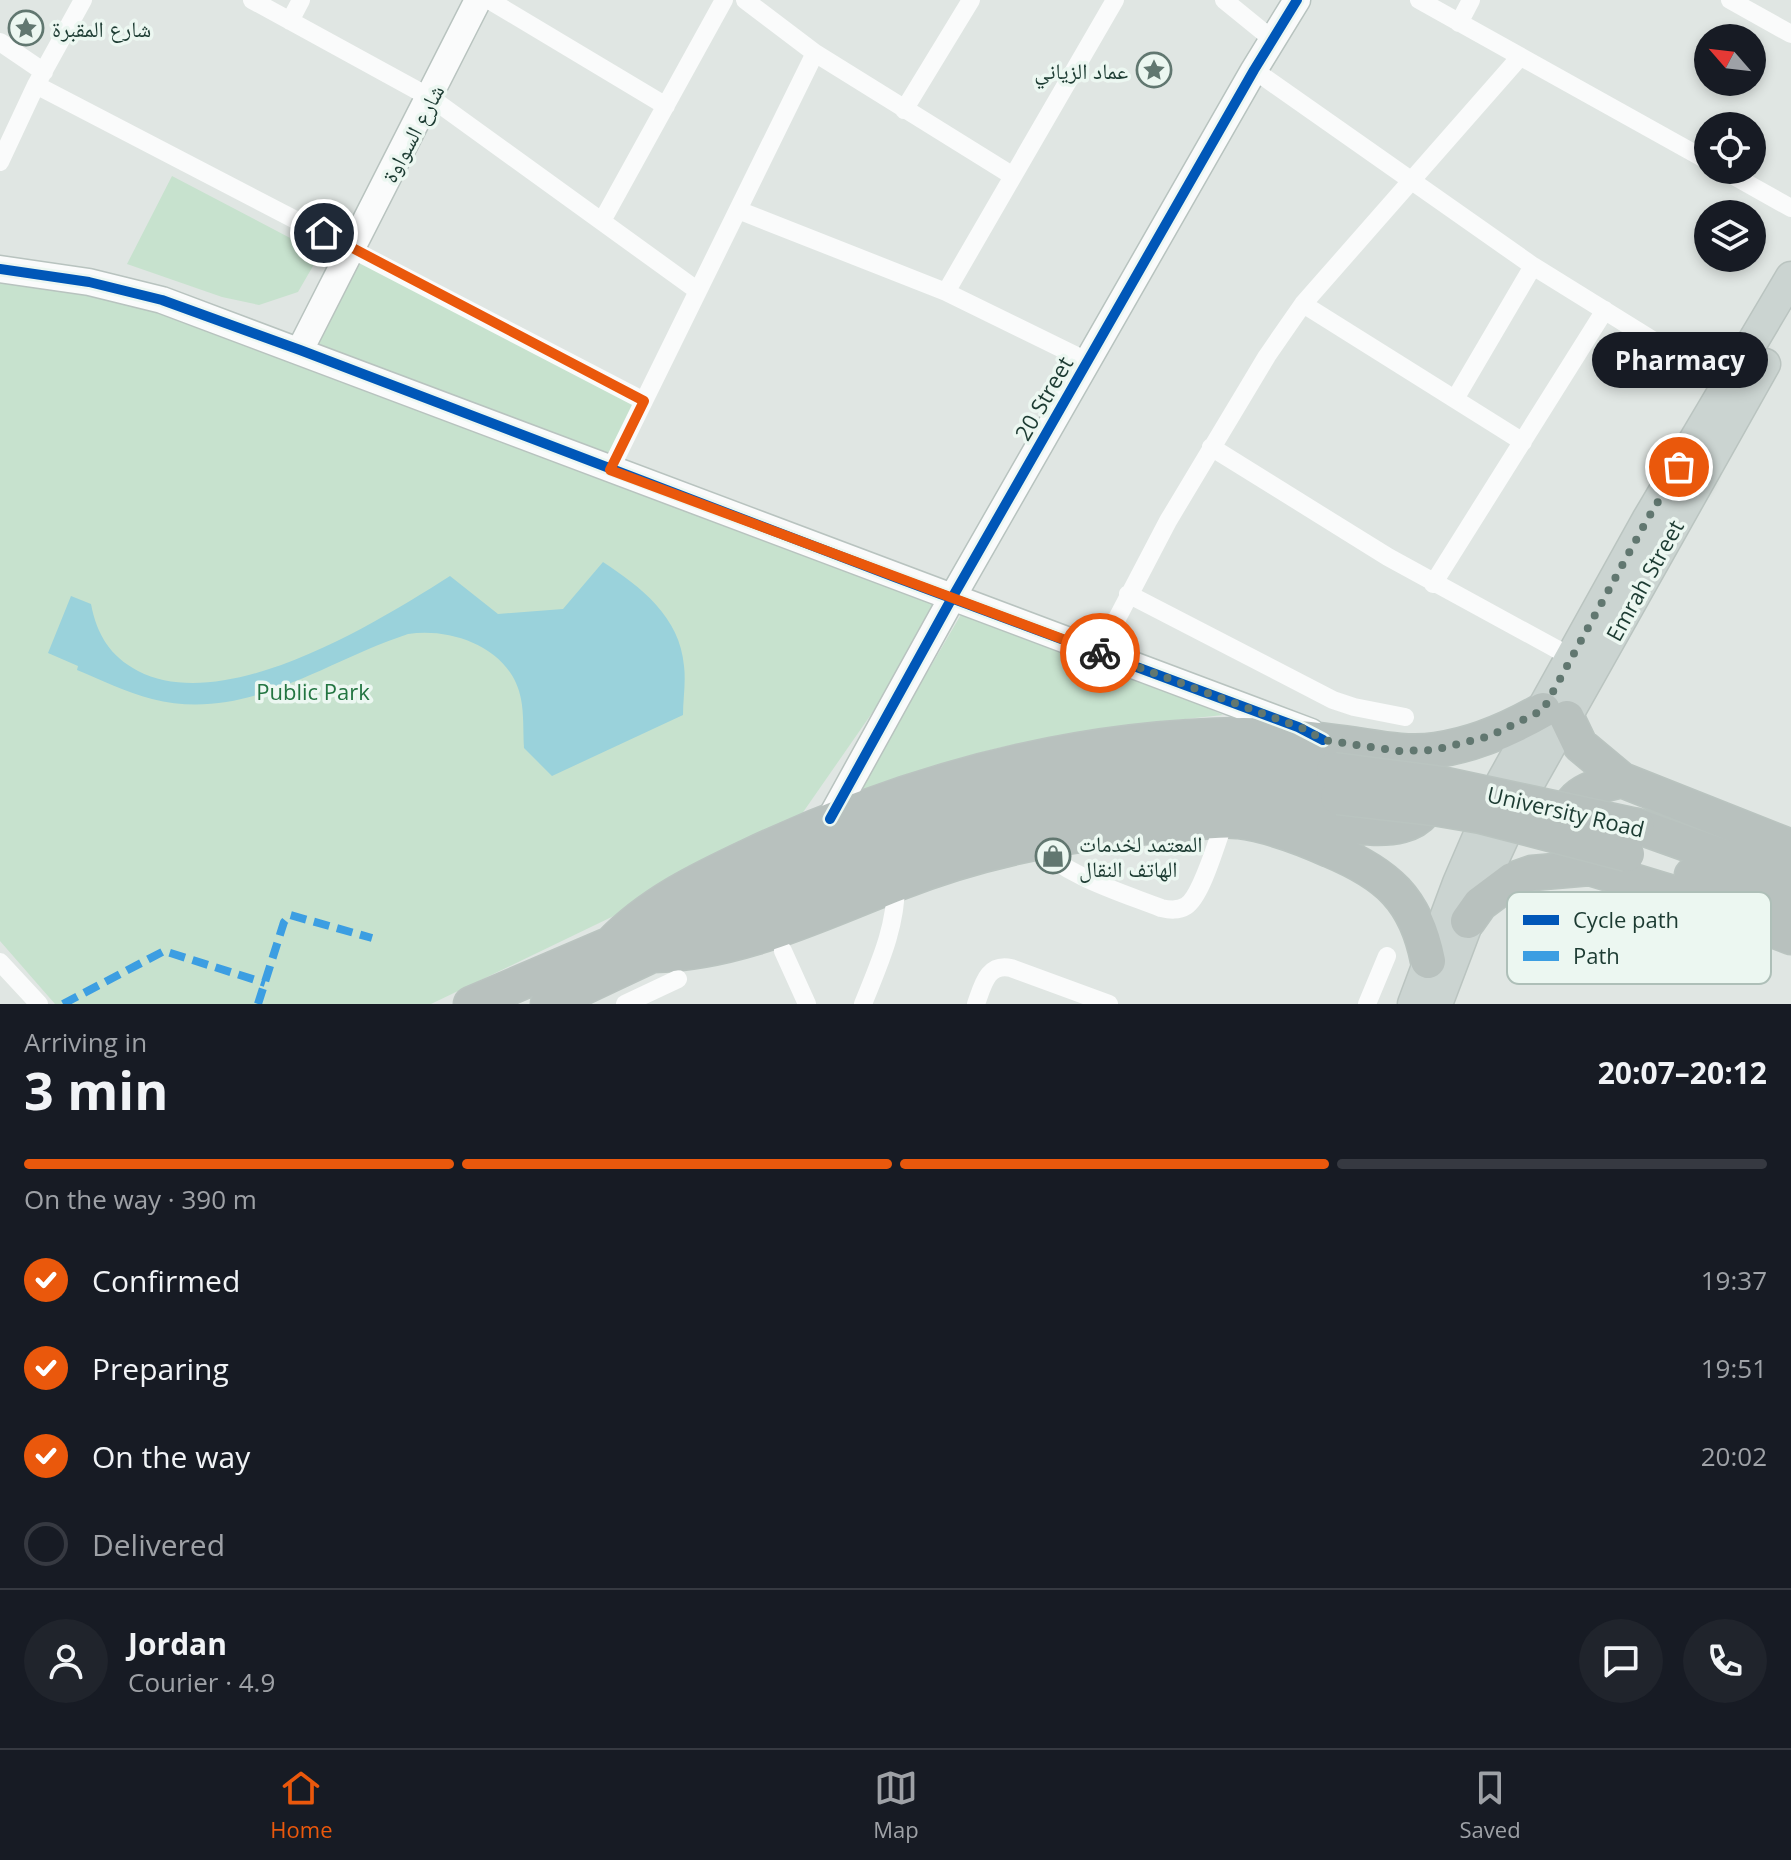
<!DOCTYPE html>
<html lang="en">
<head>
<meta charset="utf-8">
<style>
  :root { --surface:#171b24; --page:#20242c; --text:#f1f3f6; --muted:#9ea1a6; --line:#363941; --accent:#ea580c }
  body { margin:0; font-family:"Open Sans","Noto Naskh Arabic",sans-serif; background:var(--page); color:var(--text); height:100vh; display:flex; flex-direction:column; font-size:30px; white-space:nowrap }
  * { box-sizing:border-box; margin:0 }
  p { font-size:26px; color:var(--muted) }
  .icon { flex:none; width:44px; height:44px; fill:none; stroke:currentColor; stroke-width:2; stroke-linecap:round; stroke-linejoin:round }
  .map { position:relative; height:1004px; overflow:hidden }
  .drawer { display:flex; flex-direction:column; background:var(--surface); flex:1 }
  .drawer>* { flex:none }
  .needle { width:52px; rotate:298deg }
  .fabs { position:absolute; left:1694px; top:24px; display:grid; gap:16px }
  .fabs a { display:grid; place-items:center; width:72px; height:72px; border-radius:50%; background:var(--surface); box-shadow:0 4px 12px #0003; font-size:40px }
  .pin { position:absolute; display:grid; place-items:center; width:68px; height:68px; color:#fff; margin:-34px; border:4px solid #fff; border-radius:50%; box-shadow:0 2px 8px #0007 }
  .courier { position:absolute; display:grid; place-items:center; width:80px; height:80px; margin:-40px; border:6px solid #ea580c; border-radius:50%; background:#fff; color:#222; box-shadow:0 2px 10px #0007 }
  .bubble { position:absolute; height:56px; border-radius:28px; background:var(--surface); box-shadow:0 4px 12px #0003; font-size:26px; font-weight:700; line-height:56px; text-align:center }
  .head em { font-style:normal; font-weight:700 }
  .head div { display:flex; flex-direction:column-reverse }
  .head { display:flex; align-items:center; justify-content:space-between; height:136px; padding:0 24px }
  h1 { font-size:52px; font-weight:700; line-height:60px }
  .bar { display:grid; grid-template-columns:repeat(4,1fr); gap:12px 8px; align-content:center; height:96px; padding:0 24px }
  .bar i { height:10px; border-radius:6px; background:var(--line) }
  .bar .current { background:var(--accent) }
  .bar p { grid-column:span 4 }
  .line { display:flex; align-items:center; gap:20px; padding:0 24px; border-top:2px solid var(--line) }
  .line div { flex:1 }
  .round { display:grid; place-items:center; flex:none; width:84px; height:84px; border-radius:42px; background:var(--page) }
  ol { padding:0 24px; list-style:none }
  li { display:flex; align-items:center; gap:24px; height:88px }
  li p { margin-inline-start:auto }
  li .icon { padding:8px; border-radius:50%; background:var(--accent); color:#fff; stroke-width:4 }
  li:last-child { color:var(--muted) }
  li i { width:44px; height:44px; border:4px solid var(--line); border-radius:50% }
  .tab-bar { display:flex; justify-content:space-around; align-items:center; height:112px; border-top:2px solid var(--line); background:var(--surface); font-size:22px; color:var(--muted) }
  .tab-bar a { display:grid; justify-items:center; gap:4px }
  .tab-bar .current { color:var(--accent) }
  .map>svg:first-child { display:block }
</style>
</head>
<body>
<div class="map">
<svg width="1791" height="1004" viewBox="0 0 1791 1004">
  <rect width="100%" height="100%" fill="#e0e6e3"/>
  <!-- green -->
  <path fill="#c7e2ce" d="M172,176L313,250V266L298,292L259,305L222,297L127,264Z
    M351,247L644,401L610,470L952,598L790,831L431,1004H55L0,941V269L300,350Z
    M966,606L1147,680L1223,715C1129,725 1032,735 941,764C912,773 884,785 855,796Z"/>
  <!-- water -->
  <path fill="#9ad2db" d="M603,562C641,587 680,617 684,666C686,682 683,699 683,715L552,776L524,748C523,732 524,714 521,699C512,649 453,627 408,634C323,662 246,723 152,699C126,692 101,680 77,670L78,666L48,653L71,596L91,604C97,635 110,656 138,671C226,716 376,623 450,576L498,614L563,609Z"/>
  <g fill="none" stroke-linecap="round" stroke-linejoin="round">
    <!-- secondary casing -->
    <g stroke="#b8c3bf" stroke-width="29">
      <path id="secondary" d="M0,269L89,282L162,300L1311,732
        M300,350L478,0
        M830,819L952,598L1254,70L1297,0"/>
    </g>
    <!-- primary casing -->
    <g stroke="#bac4c0" stroke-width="33">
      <path id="primary" d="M1413,1004L1458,883L1502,781L1647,520L1791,277
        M1437,1004L1484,880L1526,789L1765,364"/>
    </g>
    <!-- highway casing -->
    <g stroke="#bac4c0" stroke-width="37">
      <path id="highway" d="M1567,718L1580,745L1622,780L1791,847
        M1280,826C1330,810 1424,860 1434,785
        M1637,826L1791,881
        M1564,836C1563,794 1588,788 1622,780
        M1692,875L1791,910
        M1468,921L1480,904L1512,880L1532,873L1590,868L1689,898L1791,937
        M610,945C650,903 701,879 752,855C907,782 1071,737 1243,735C1282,735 1319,740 1357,745C1383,749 1409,754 1436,750C1474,745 1510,729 1543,710
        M653,955C741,953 820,913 901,882C987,848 1080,831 1172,825C1194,823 1216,819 1238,821C1270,825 1301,837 1330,850C1387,874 1416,899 1428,961
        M471,1004C561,965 652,926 743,888C808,860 872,831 940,811C1067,774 1202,759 1334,770
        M548,1004C683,941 823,869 967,830C1088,797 1213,790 1338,797"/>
    </g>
    <!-- street -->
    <path stroke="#fafbfb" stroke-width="18" d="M252,0L431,98L698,291
      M489,0L666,106
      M745,0L815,53L1013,176
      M1224,0L1272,39
      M1419,0L1708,161
      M1730,0L1791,34
      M290,21L301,0
      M1459,23L1471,0
      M0,42L44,72
      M1254,70L1533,266L1728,387
      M36,85L644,401
      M904,110L971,0
      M0,162L36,85L83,0
      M1723,170L1791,208
      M738,210L946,292L1087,361
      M602,221L724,0
      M946,292L1115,0
      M1303,304L1523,442
      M1455,399L1533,266
      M1211,447L1388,557L1571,657
      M610,470L815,53
      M1433,584L1605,310
      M1128,594L1333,700L1354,707L1405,717
      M1099,653L1168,521L1267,356L1303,304L1520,57
      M1033,843C1068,877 1117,891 1161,908C1170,910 1178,911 1186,906C1202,896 1217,840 1225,820
      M783,951L807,1004
      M0,962L39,1004
      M625,1004L678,979
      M863,1004C879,964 896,928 896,884
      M976,1004C983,985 987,963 1011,968L1109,1004
      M1367,1004L1387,956"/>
    <!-- secondary -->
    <use href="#secondary" stroke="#fafbfb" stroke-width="26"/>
    <!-- primary -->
    <use href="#primary" stroke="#cbd4d1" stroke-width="30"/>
    <!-- highway -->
    <use href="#highway" stroke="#b8c1be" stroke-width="34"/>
    <!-- highway-bridge casing -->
    <g stroke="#bac4c0" stroke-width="37" stroke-linecap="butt">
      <path id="highway-bridge" d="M1334,770L1442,784L1637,826
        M1338,797L1434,808L1481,816L1627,854"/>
    </g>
    <!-- highway-bridge -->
    <use href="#highway-bridge" stroke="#b8c1be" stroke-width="34"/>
    <!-- quiet -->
    <path stroke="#3c9ee2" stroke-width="8" stroke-dasharray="16 8" stroke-linecap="butt" d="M63,1004L164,951L265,983
      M258,1004L284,922L290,915L372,938"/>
    <!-- cycleway casing -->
    <g stroke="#ecf7f1" stroke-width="15">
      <path id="cycleway" d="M0,269L89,282L162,300L300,350L892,576L1298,727L1323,740
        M830,819L952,598L1254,70L1297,0"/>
    </g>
    <!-- cycleway -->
    <use href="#cycleway" stroke="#0057b8" stroke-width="10"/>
  </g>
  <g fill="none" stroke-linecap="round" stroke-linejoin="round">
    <!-- done -->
    <path stroke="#617770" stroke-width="8" stroke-dasharray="0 14.4" d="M1100,653L1307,730L1323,740L1398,751L1434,750L1490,736L1543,710L1647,520L1679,467"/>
    <!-- route -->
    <path stroke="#ea580c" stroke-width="10" d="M324,233L644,401L610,470L1100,653"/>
  </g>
  <!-- icons -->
  <defs>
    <g id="sight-ring" transform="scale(1.8)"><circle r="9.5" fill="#ecf7f1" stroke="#617770" stroke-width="1.5"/><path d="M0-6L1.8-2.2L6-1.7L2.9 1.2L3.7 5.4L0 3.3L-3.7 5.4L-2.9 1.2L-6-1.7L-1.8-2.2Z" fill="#617770"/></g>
    <g id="shop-ring" transform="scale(1.8)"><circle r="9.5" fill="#ecf7f1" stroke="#617770" stroke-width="1.5"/><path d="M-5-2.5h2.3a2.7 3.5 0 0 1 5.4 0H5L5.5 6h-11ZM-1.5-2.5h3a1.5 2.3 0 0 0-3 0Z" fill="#617770"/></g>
  </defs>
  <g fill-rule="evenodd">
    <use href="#sight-ring" x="26" y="28"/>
    <use href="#sight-ring" x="1154" y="70"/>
    <use href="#shop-ring" x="1053" y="856"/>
  </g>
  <g text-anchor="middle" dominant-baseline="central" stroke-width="7" stroke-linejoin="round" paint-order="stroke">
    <!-- poi labels -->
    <g font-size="22" fill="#1c3b32" stroke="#ecf7f1" text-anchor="start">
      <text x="52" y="28">شارع المقبرة</text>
      <text x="1128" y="70" text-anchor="end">عماد الزياني</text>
      <text x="1079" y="843">المعتمد لخدمات<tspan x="1079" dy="25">الهاتف النقال</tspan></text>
    </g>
    <!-- street labels -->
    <g font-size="22" fill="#1c3b32" stroke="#ecf7f1">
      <text transform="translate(412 133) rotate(-62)">شارع السواوة</text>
      <text transform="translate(1043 398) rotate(-60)">20 Street</text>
      <text transform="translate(1644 580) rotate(-61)">Emrah Street</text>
      <text transform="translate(1566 811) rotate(13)">University Road</text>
    </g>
    <!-- park labels -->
    <g font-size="22" fill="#237541" stroke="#ecf7f1">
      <text x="313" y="691">Public Park</text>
    </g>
  </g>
  <!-- legend -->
  <rect x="1507" y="892" width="264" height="92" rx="12" fill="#ecf7f1" stroke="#aebfb8" stroke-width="2"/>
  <rect x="1523" y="915" width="36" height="10" fill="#0057b8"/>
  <rect x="1523" y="951" width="36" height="10" fill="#3c9ee2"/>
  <g font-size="22" fill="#1c3b32">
    <text x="1573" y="928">Cycle path</text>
    <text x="1573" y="964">Path</text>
  </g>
</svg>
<div class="fabs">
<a><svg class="needle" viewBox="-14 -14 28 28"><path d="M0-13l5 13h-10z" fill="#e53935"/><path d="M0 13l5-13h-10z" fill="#9ea1a6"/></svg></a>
<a><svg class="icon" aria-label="locate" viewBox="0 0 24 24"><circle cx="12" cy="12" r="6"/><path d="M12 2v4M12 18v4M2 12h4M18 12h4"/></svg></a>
<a><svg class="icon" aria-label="layers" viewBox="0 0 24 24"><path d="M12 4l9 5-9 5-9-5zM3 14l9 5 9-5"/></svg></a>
</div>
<div class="pin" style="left:1679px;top:467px;background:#ea580c"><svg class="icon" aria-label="bag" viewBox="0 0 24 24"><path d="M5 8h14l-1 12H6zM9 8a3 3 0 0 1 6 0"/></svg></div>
<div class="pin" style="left:324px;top:233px;background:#1f2937"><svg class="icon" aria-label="home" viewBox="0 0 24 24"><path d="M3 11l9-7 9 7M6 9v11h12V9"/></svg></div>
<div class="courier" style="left:1100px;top:653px"><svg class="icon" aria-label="bike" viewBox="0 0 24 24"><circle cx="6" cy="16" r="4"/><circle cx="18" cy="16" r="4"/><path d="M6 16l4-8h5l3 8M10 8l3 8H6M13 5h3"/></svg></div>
<div class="bubble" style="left:1592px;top:332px;width:176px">Pharmacy</div>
</div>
<section class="drawer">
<div class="head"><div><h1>3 min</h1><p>Arriving in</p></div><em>20:07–20:12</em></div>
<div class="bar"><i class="current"></i><i class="current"></i><i class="current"></i><i></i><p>On the way · 390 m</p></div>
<ol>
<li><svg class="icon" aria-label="check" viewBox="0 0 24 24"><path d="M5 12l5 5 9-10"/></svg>Confirmed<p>19:37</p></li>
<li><svg class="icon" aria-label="check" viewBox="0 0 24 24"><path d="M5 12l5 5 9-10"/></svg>Preparing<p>19:51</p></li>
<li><svg class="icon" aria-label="check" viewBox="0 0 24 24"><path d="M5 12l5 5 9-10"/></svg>On the way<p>20:02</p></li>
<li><i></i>Delivered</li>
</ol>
<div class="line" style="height:144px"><a class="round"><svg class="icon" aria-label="person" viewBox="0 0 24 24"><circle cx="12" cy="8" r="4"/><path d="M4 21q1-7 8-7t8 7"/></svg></a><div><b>Jordan</b><p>Courier · 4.9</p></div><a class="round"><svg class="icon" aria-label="chat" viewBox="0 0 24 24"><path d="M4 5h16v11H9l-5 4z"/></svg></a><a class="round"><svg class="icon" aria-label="phone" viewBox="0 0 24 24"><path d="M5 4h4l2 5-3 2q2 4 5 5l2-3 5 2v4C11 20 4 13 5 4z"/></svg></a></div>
</section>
<nav class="tab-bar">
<a class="current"><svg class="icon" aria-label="home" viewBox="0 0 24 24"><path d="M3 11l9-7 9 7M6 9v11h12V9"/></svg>Home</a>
<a><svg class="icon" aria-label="map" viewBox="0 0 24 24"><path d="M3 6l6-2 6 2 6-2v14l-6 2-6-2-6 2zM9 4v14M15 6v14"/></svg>Map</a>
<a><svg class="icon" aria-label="saved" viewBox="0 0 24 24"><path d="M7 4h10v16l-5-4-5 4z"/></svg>Saved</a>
</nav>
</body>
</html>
